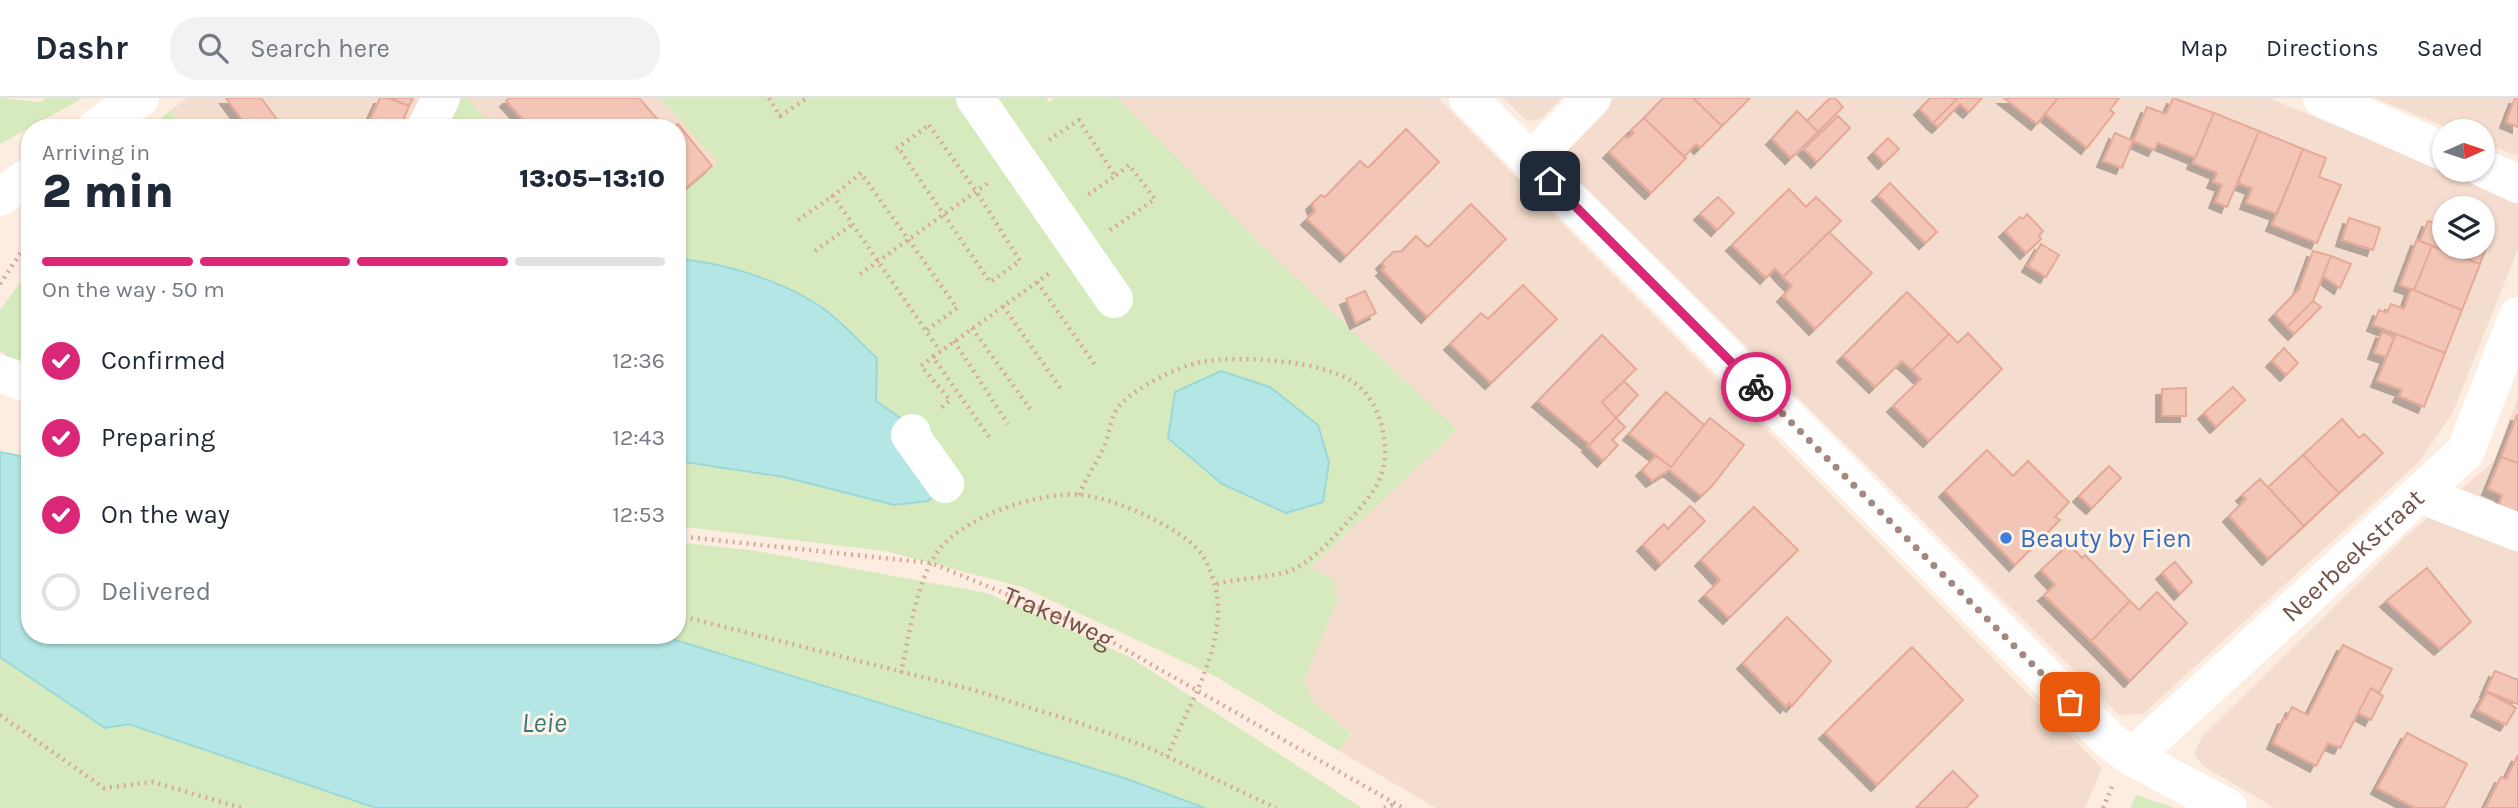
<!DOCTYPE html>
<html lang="en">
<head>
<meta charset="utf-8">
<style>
  :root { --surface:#fff; --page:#f2f2f3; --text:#1f2937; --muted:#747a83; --line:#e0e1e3; --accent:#db2777 }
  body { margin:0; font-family:Karla,sans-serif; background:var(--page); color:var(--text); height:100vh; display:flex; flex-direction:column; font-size:26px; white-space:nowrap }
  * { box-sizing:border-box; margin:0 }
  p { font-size:23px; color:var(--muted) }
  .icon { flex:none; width:38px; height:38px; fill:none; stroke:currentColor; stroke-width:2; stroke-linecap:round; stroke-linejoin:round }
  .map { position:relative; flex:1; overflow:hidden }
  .sheet { position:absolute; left:21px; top:21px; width:665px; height:525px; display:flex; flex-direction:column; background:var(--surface); border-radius:28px; box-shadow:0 2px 5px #0004 }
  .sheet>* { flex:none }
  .needle { width:46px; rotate:87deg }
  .buttons { position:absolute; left:2432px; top:21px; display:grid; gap:14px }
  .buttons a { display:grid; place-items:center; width:63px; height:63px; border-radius:50%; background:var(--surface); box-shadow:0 2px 5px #0004; font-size:35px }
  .pin { position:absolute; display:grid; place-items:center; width:60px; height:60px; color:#fff; margin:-30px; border-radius:14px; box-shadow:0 4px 10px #0006 }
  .courier { position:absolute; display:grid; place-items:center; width:70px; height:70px; margin:-35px; border:5px solid #db2777; border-radius:50%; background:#fff; color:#222; box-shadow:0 2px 9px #0007 }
  .summary em { font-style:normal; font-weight:800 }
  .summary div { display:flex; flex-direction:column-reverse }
  .summary { display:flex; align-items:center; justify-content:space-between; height:119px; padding:0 21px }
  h1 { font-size:46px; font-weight:800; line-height:52px }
  .bar { display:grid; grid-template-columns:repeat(4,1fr); gap:10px 7px; align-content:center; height:84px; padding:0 21px }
  .bar i { height:9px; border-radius:5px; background:var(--line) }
  .bar .on { background:var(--accent) }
  .bar p { grid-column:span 4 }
  ol { padding:0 21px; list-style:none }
  li { display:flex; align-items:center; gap:21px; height:77px }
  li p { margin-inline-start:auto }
  li .icon { padding:7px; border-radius:50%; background:var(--accent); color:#fff; stroke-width:4 }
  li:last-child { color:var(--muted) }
  li i { width:38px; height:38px; border:4px solid var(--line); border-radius:50% }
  header { display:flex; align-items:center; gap:42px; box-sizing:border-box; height:98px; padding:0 35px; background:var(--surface); border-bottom:2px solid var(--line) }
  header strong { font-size:33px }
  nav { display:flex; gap:38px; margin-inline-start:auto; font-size:24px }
  .search { width:490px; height:63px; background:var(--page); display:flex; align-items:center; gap:18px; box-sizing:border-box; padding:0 24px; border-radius:28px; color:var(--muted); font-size:26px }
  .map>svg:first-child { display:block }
</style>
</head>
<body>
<header>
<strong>Dashr</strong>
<div class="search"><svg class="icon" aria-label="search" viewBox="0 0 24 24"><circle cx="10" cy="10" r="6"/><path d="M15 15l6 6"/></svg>Search here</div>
<nav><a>Map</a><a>Directions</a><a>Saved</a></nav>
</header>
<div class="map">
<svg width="2518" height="710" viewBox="0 0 2518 710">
  <defs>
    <filter id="shadow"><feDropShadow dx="-6" dy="6" stdDeviation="0" flood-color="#0004"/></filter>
  </defs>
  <rect width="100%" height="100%" fill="#fdede0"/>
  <!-- residential -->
  <path fill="#f4ddce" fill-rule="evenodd" d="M187,0H420L406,30H183L171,12Z
    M467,0H660L719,64L677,99V30H494Z
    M1118,0H1438L2102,670L2085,710H1436L1339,653L1350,635L1313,604L1304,582L1320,538L1310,470L1457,332L1258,144Z
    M1503,0H1562L1541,21L1527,23Z
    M1614,0H2269L2518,103V151L2452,316L2419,364L2143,616L2119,617L1561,65L1572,42ZM2445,110H2483V149H2445Z
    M2374,0H2518V58L2483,44V33H2456Z
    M2518,298V710H2275L2203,668L2194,656L2201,640L2405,439L2494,363Z"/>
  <!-- green -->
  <path fill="#d7eabe" d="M0,0L40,4L46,0H83L0,46Z
    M461,0H467L494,30H447Z
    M660,0H1046L1049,4L1055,0H1118L1258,144L1457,332L1310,470L1334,481L1337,503L1304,582L1313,604L1350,635L1339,653L1215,578L1022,489L885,453L677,428V363L784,379L916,331L876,303L877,260L777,186L701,163L677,161V99L718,64Z
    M171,12L183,30H149Z
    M30,171V271L4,262L6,256L0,253V212Z
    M677,444L757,453L987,495L1130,559L1362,710H1205L1127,681L659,537H677Z
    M0,559L105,630L129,626L376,710H0Z
    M2136,697L2175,710H2130Z"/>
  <!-- water -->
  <path fill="#b4e6e6" stroke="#9ad8d8" stroke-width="2" d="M677,161C725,164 797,187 834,219C849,232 863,247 877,260L876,303L916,331L949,384L928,403L894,407L784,379L677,363Z
    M1221,273L1270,289L1318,327L1329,364L1323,404L1286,415L1222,386L1168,340L1175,294Z
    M0,354L30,360V537H659L1127,681L1205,710H376L129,626L105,630L0,559Z"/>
  <!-- building -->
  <path fill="#f3c5b7" stroke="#e6a997" stroke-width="2" filter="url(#shadow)" d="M226,0H261L281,27L248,30Z
    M380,0H389L409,8L400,30H366Z
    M389,0H413L409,8Z
    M509,0H639L665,30H531L506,3Z
    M1663,0H1693L1722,28L1700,50L1696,46L1684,59L1644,20Z
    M1693,0H1750L1722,28Z
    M1830,0H1835L1843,9L1818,34L1807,23Z
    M1930,0H1958L1933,25L1920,11Z
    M1958,0H1982L1969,14L1960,6L1938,29L1933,25Z
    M2004,0H2058L2037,26Z
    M2058,0H2119L2110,12L2114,15L2087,50L2045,16Z
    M2173,0L2214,15L2195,60L2158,45L2154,52L2133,43L2147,9L2166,16Z
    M2515,0H2518V29L2506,24Z
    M1797,13L1818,34L1791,60L1772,41Z
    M2214,15L2259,33L2227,109L2215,104L2222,87L2213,84L2217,75L2193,65Z
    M1838,18L1850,30L1817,64L1804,51Z
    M1644,20L1686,60L1651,95L1609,54L1625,38L1628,40L1634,35L1631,32Z
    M242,22L248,30H230Z
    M678,26L712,68L677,98V30H673Z
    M1406,31L1439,64L1346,158L1307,121L1315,113L1312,106L1321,97L1325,99L1360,63L1368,70Z
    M2259,33L2303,51L2277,116L2246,105L2252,90L2238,85Z
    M2115,35L2133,43L2122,70L2103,63Z
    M1888,40L1899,51L1884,65L1874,54Z
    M2303,51L2326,60L2319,79L2341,87L2317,145L2272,127Z
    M1890,85L1937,134L1925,145L1878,97Z
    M1789,91L1806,109L1816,99L1841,123L1783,179L1775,170L1766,180L1732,147Z
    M1718,99L1734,115L1717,132L1700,116Z
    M1471,106L1506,141L1427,219L1382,172L1385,169L1382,165L1393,154L1402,153L1416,138L1428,149Z
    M2027,116L2043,133L2039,138L2041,141L2026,155L2005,133L2020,119L2023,121Z
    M2349,120L2380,130L2373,152L2342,142Z
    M2428,123L2445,128V149H2483V125L2494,129L2480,166L2420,143Z
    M1829,134L1872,175L1815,231L1783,198L1792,188L1783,179Z
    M2417,142L2432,148L2414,192L2400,187Z
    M2041,146L2059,157L2046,179L2028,168Z
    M2432,148L2480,166L2462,212L2414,192Z
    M2313,153L2331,158L2313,203L2287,229L2275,216L2299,191Z
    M2331,158L2351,166L2340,190L2323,178Z
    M1523,187L1557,221L1491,285L1450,246L1481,215L1488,221Z
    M2411,191L2462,212L2445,255L2373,227L2379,212L2387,215L2391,206L2404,211Z
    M1365,193L1376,215L1356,225L1346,201Z
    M1907,194L1949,236L1912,272L1902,263L1875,289L1843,258Z
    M2313,203L2321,209L2294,236L2287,229Z
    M2382,234L2394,239L2386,259L2374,255Z
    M1968,235L2002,271L1929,343L1893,308L1921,281L1912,272L1949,236L1958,245Z
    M2396,236L2445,255L2424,309L2399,298L2402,292L2377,283Z
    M1602,237L1636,271L1602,304L1616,320L1590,347L1538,303Z
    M2284,250L2298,265L2286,277L2272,263Z
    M1624,283L1638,297L1616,320L1602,304Z
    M2233,289L2245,302L2216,329L2204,315Z
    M2186,290V318H2162V291Z
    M1666,294L1704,327L1671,369L1629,336Z
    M2517,317H2518V365L2501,359Z
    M1616,320L1625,329L1612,342L1618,347L1603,363L1588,348Z
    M1710,320L1744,347L1712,388L1701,398L1669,372L1652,383L1642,372L1656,358L1671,369Z
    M2342,321L2359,340L2364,336L2383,355L2339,395L2303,357Z
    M1987,352L2013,378L2028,363L2069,404L2055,419L2060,422L2015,467L1945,393Z
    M2303,357L2339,395L2304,428L2268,389Z
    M2501,359L2518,365V421L2497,412L2502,397L2488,391Z
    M2109,368L2121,380L2092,410L2079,398Z
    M2260,381L2304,428L2268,461L2229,418L2246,401L2242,397Z
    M1690,408L1705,423L1661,466L1643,447L1664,426L1668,431Z
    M1754,409L1798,452L1729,520L1705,497L1720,482L1701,462Z
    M2069,446L2082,460L2085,457L2130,503L2091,543L2044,497L2055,487L2041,472Z
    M2175,464L2192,484L2180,496L2162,475Z
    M2427,470L2471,524L2440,551L2386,503Z
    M2157,494L2187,525L2130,583L2091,543L2130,503L2139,512Z
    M1787,519L1831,563L1792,608L1789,605L1786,609L1743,565Z
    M2343,547L2392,571L2379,595L2371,590L2340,650L2328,645L2316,668L2273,645L2284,620L2286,621L2292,609L2308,617Z
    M1912,549L1963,602L1877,687L1825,635Z
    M2495,573L2518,582V606L2486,593Z
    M2371,590L2383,598L2371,622L2358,615Z
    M2487,594L2516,610L2506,627L2477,612Z
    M2407,635L2467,666L2444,710H2415L2377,690Z
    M2518,657V710H2485L2501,679L2506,681Z
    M1953,673L1978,698L1966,710H1916Z"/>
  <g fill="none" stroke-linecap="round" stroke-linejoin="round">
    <!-- path -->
    <g stroke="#d7a99a" stroke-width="4.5" stroke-dasharray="2 5" stroke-linecap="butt">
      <path d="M769,0L780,18L807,0"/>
      <path d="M929,27L976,93L1020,163L990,184L901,54L896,51Z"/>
      <path d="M1049,42L1079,22L1115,78L1086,98"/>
      <path d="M798,122L833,98"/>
      <path d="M1110,132L1155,101L1129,67L1115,78"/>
      <path d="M815,153L853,126"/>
      <path d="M860,176L988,85"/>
      <path d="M1037,184L1097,270"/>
      <path d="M0,186L30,141"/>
      <path d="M1003,208L1063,294"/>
      <path d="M972,230L1030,311"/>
      <path d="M927,232L957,210L861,75L833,98L940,253"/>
      <path d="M954,243L1008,326"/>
      <path d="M934,258L921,268L950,302L939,312"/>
      <path d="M989,339L933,259L1051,174"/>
      <path d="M1079,397C1086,380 1096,366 1104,349C1110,335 1110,317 1121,306C1138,288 1177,269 1201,264C1239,257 1325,262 1356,286C1373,299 1382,321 1384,341C1389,374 1376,392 1355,416C1338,434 1319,458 1296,470C1275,481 1238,479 1214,487"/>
      <path id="s1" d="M677,438L931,465L1084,528L1403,710"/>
      <path d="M677,517L970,591L1076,624L1145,648L1276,710"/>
      <path d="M901,575C909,539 916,483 938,453C964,418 1039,393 1082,397C1114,400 1184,430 1203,458C1209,467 1216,487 1217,498C1224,554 1187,609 1167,659"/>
      <path d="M0,617L104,690L153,684L242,710"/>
      <path d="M1384,710L1395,706"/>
      <path d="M2103,710L2112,689"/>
    </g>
    <!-- minor -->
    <g stroke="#fff" stroke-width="38">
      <path d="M975,0L1114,201"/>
      <path d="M1468,0L2109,642L2132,659L2228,710"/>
      <path d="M2322,0L2445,54"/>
      <path d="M96,30L140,0"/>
      <path d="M426,30L441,0"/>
      <path d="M1530,64L1592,0"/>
      <path d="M2483,70L2518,86"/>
      <path d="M0,99L30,78"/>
      <path d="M0,276L30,286"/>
      <path d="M912,335L910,337L945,386"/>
      <path d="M2420,396L2518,434"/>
      <path id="s2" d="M2132,659L2465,354L2518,218"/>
    </g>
  </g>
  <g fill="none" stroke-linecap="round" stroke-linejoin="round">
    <!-- done -->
    <path stroke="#a4877d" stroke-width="7" stroke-dasharray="0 12.6" d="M1756,289L2070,604"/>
    <!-- route -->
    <path stroke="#db2777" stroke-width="9" d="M1550,83L1756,289"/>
  </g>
  <!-- markers -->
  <circle fill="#3f7fe0" stroke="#fff2e6" stroke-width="2.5" cx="2006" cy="440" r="7"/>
  <g text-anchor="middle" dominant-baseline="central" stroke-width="6" stroke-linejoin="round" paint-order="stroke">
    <!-- shop labels -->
    <g font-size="26" fill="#366cbe" stroke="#fff2e6" text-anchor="start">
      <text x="2020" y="440">Beauty by Fien</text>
    </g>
    <!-- street labels -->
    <g font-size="26" fill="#745047" stroke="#fff2e6">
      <text stroke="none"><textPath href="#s2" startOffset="299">Neerbeekstraat</textPath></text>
      <text stroke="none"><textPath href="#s1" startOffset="394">Trakelweg</textPath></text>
    </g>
    <!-- water labels -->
    <g font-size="28" font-style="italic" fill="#3a797a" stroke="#fff2e6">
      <text x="544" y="624">Leie</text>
    </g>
  </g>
</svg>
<div class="buttons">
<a><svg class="needle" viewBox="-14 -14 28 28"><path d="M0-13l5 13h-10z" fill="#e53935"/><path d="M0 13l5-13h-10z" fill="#747a83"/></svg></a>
<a><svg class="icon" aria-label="layers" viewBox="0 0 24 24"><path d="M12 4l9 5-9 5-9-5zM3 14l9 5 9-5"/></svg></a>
</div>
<div class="pin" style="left:2070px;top:604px;background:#ea580c"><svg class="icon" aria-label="bag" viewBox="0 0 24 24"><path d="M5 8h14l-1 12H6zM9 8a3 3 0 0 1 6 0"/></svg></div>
<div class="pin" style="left:1550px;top:83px;background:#1f2937"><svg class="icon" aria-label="home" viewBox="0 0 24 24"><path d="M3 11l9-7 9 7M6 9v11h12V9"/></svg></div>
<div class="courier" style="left:1756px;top:289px"><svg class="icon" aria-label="bike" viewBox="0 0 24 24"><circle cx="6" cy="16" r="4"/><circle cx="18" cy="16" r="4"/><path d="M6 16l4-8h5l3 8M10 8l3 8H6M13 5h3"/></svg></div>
<section class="sheet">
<div class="summary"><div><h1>2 min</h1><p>Arriving in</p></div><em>13:05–13:10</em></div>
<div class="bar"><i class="on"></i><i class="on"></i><i class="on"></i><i></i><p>On the way · 50 m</p></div>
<ol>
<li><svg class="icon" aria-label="check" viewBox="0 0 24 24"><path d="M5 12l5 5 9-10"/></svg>Confirmed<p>12:36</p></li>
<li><svg class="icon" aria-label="check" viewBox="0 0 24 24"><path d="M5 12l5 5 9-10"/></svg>Preparing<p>12:43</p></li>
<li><svg class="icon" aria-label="check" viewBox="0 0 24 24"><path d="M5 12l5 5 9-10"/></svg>On the way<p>12:53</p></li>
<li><i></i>Delivered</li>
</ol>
</section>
</div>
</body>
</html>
